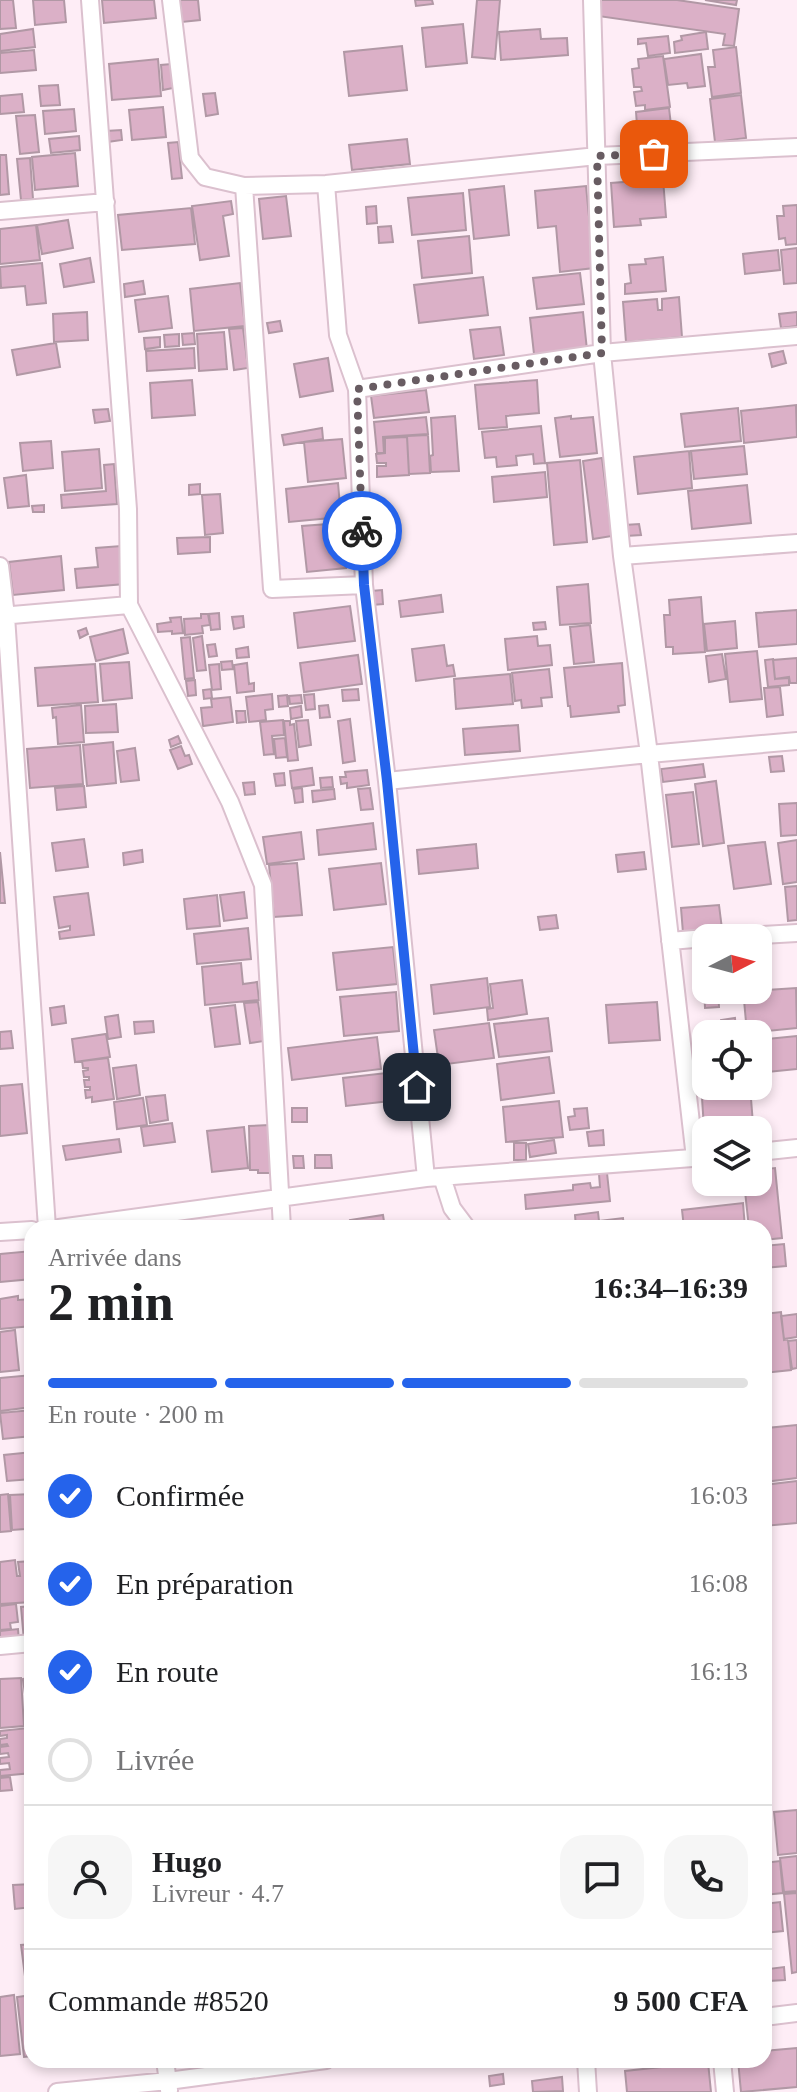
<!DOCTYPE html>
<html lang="fr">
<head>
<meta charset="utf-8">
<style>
  :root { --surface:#fff; --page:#f6f6f6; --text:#202124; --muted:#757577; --line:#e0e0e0; --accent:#2563eb }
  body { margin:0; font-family:"Times New Roman",serif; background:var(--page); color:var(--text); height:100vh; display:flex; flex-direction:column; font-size:30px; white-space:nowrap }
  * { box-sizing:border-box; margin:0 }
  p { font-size:26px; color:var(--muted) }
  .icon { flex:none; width:44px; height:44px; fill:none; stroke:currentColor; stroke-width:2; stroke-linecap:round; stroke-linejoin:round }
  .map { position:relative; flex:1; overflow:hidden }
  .details { position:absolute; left:24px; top:1220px; width:748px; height:848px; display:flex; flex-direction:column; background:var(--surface); border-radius:24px; box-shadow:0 4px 12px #0003 }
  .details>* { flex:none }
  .needle { width:52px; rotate:84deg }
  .controls { position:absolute; left:692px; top:924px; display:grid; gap:16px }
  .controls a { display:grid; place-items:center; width:80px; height:80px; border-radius:16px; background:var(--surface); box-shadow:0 4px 12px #0003; font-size:40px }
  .pin { position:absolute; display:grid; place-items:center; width:68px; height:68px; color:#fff; margin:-34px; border-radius:16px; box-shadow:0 4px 12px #0006 }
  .courier { position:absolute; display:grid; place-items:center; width:80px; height:80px; margin:-40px; border:6px solid #2563eb; border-radius:50%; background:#fff; color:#222; box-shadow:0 2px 10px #0007 }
  .headline em { font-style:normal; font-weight:800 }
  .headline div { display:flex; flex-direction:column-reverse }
  .headline { display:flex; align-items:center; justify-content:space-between; height:136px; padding:0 24px }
  h1 { font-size:52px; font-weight:800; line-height:60px }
  .bar { display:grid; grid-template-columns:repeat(4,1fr); gap:12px 8px; align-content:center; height:96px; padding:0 24px }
  .bar i { height:10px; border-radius:6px; background:var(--line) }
  .bar .on { background:var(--accent) }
  .bar p { grid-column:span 4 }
  .line { display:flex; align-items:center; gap:20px; padding:0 24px; border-top:2px solid var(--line) }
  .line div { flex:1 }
  .round { display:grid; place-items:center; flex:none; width:84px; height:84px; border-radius:24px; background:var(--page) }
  ol { padding:0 24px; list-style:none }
  li { display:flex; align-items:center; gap:24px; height:88px }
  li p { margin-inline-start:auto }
  li .icon { padding:8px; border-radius:50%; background:var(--accent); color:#fff; stroke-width:4 }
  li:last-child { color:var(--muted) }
  li i { width:44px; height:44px; border:4px solid var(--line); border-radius:50% }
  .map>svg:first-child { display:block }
</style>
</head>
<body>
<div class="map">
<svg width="797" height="2092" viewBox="0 0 797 2092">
  <rect width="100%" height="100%" fill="#feedf6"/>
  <!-- building -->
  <path fill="#dbb0c7" stroke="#b198a5" stroke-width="2" d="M0,0H13L16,28L0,29Z
    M33,0H64L66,22L35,25Z
    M102,0H154L156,18L104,23Z
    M180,0H198L200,20L182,22Z
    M415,0H432L433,4L416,6Z
    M477,0H500L495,59L472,57Z
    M601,0H677L739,9L734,46L723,45L725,34L598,16Z
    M705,0H737L736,5Z
    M463,24L467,63L426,67L422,28Z
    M33,29L35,47L0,51V34Z
    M540,29L541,39L567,38L568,55L501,60L499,32Z
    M706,32L708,49L675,53L674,42L682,40L681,36Z
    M668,36L670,53L648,56L646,43L638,44V39Z
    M402,46L407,90L349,96L344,52Z
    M736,47L741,93L712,97L708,67H715L713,50Z
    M34,50L36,70L0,73V53Z
    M701,54L705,86L688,88L687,83L668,85L664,59Z
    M663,56L670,107L645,110V105L636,106L634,92L642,91L641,87H634L632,69L639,68L638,59Z
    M158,59L161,96L112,100L109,64Z
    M171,64L173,88L163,90L161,65Z
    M58,85L60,105L41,106L39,86Z
    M215,93L218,114L206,116L203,94Z
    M22,94L24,112L0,114V96Z
    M741,95L746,138L715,142L710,99Z
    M163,107L166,137L132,140L129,110Z
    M669,108L673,142L648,145V141L640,142L638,128L645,127L644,124L637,125L636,112Z
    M74,109L76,131L45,134L43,111Z
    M35,115L39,152L20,154L16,116Z
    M121,130L122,140L107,142L106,131Z
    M79,136L80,150L51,153L49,139Z
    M407,139L410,164L352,170L349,145Z
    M178,142L182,178L172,179L168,143Z
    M75,153L78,186L35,190L32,157Z
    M0,155H6L9,194L0,195Z
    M30,158L33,199L21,200L17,159Z
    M663,179L666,217L640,219L641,225L614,227L611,183Z
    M504,186L509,235L474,239L469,190Z
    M586,186L594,268L560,272L556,226L538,228L535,191Z
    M463,193L466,230L412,235L408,198Z
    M286,196L291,236L263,239L259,199Z
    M231,201L233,214L223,216L229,256L200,260L192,206Z
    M797,205V244L786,245L785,238L779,239L777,216H784L783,206Z
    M376,206L377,223L367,224L366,207Z
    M191,208L195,244L122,250L118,215Z
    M68,220L73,248L42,254L37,225Z
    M36,225L40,260L0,264V229Z
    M391,226L393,242L379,243L378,227Z
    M469,236L472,273L422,278L418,241Z
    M797,248V283L784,284L781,250Z
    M778,250L780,270L745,274L743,254Z
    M663,257L666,291L625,294V284L631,283L629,265L646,264L645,259Z
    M90,258L94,282L64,287L60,264Z
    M42,263L46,303L27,305L25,286L1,288L0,267Z
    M580,273L584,304L537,309L533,278Z
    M483,277L488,315L419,323L414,285Z
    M143,281L145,294L125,297L124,284Z
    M240,283L245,326L194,331L190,289Z
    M168,296L172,328L139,332L135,300Z
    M679,297L682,337L626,342L623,302L657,299L658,310H662V299Z
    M87,312L88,340L54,342L53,314Z
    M583,312L587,350L534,354L530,318Z
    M797,312V326L781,328L779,314Z
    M280,321L282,331L269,333L267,323Z
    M500,327L504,355L474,359L470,330Z
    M243,328L248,368L234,370L229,329Z
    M224,332L227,369L199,371L197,334Z
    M194,333L195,344L183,345L182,334Z
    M179,334V346L165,347L164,335Z
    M160,337V347L145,349L144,338Z
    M56,343L60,367L17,375L12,350Z
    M194,348L195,368L147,371L146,351Z
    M783,351L786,363L772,367L769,354Z
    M328,358L333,391L300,397L294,364Z
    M192,380L195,415L152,418L150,383Z
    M537,380L539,413L506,416L507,427L479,429L475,385Z
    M426,390L429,412L374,418L371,396Z
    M796,405L797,437L744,443L741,411Z
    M738,408L741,441L685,447L681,414Z
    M108,409L110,421L95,423L93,410Z
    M455,416L459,471L431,472L430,456L433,455L431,418Z
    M571,416V419L593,417L597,453L560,457L555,418Z
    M426,417L428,434L383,437L384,453H377L374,422Z
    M541,426L545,463L534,464L533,454L516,456L517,465L497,467L496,457L485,458L482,432Z
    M322,428L323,439L284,445L282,435Z
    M428,435L430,473L409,474L407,436Z
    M407,437L409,475L377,477V466H386V463H377L376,454L385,453V438Z
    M342,439L346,478L308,482L304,442Z
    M51,441L53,468L23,471L20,443Z
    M744,446L747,474L694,479L691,451Z
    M99,449L102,488L65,491L62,452Z
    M689,451L692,488L638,494L634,457Z
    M602,458L612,536L593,539L583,461Z
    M580,460L587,542L554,545L547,463Z
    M114,464L117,504L62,508L61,495L106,491L104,465Z
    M545,472L547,497L494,502L492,477Z
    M26,475L29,506L8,508L4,478Z
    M338,483L341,517L289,522L286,489Z
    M200,484V494L189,495V485Z
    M747,485L751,523L692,529L688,491Z
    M220,494L223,533L205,535L202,495Z
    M44,505V512H33L32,506Z
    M341,523L346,568L307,572L302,526Z
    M639,524L641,535L626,536L625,525Z
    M210,537V552L178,554L177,538Z
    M121,546L125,584L77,588L75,569L98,567L96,548Z
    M61,556L64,590L13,595L9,562Z
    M588,584L591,623L560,625L557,587Z
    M382,590L383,604L372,605L371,591Z
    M441,595L443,612L401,617L399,601Z
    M701,597L705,652L673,654V647H666L664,615H670L669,600Z
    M350,606L355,641L298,648L294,613Z
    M797,610V644L759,647L756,613Z
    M219,613L220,629L211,630L209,614Z
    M201,614H208L210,625L202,626L203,633L185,635L184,619L201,618Z
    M243,616L244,627L234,629L232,617Z
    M181,617L183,633L172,634V631L158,632L157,624L171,622L170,618Z
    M735,621L737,648L707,651L704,624Z
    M545,622L546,629L534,630L533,623Z
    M590,625L594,662L574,664L570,627Z
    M86,628L88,634L80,638L78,631Z
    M123,629L128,653L96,661L90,637Z
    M202,636L206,670L197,671L193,638Z
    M537,636L538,646L550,645L552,665L508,670L505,639Z
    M190,637L194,678L185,679L181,638Z
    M215,644L217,656L209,657L207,645Z
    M444,645L447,666L453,665L455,676L416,681L412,649Z
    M248,647L249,657L237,658L236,649Z
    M757,651L762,699L730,702L725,654Z
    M722,654L726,679L709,682L706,656Z
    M358,655L362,684L304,692L300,663Z
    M797,658V683H790L789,677L775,679L773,660Z
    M773,659L775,679L789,678V685L768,687L765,660Z
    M232,661L233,669L222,670L221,662Z
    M129,662L132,698L103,701L100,664Z
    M247,663L249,684L254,683V691L237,693L234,665Z
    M622,663L625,705L618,706L619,712L571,717L570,706H568L564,668Z
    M95,664L98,702L38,706L35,668Z
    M219,664L221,689L212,690L209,665Z
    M549,669L552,697L541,698L542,706L522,708L521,700L515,701L512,673Z
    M510,674L513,704L456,709L454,679Z
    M195,680L196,695L188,696L186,681Z
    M780,687L783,715L767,717L764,688Z
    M211,689L212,698L204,699L203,690Z
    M358,689L359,700L343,701L342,690Z
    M272,694L273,709L265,710L266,720L249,722L246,697Z
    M314,694L315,709L306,710L304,695Z
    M287,695L288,706L279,707L278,696Z
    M301,695L302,703L290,704L289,696Z
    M230,697L233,722L203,726L201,708L212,707L211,699Z
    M116,704L118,732L86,733L85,706Z
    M81,705L84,742L58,744L56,717L53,718L52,708Z
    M328,705L330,717L320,718L319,706Z
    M301,706L302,717L291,719L290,708Z
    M236,711H245L246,722L237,723Z
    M350,719L355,761L343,763L338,721Z
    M283,720L284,735L272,736L274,754L264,755L260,722Z
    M308,720L311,745L299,747L296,721Z
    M284,721H290V725L294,724L298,760L288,761Z
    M518,725L520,751L465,755L463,729Z
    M178,736L181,743L171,747L169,740Z
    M285,738L287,757L276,758L274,739Z
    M113,742L116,783L87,786L83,745Z
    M80,745L83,784L30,788L27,749Z
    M181,746L185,756L189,755L192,764L178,769L170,750Z
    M135,748L139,780L121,782L117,751Z
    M782,756L784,771L771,772L769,757Z
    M703,764L705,777L663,782L661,769Z
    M312,768L314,785L292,788L290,771Z
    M367,770L369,785L347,788V783L341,784L340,777H346L345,772Z
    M284,773L285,785L276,786L274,774Z
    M332,777L333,787L321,788L320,778Z
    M716,781L724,843L703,846L695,784Z
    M254,782L255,794L245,795L243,783Z
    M84,786L86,807L57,810L55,788Z
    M302,788L303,802L295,803L293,789Z
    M370,788L373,809L361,810L358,789Z
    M334,789L335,799L313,802L312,791Z
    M693,792L699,844L672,847L666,795Z
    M797,803V835L781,836L779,804Z
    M373,823L376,849L319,855L317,830Z
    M301,832L304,859L267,864L263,837Z
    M84,839L88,867L56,871L52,843Z
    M797,840V882L783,884L778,843Z
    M765,842L771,884L734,889L728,846Z
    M476,844L478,868L419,874L417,850Z
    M142,850L143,862L124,865L123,853Z
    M0,852L5,903H0Z
    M644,852L646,869L618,872L616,855Z
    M297,863L302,915L274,917L269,865Z
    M381,863L386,904L334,910L329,869Z
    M797,886V920L788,921L785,887Z
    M244,892L247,918L224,921L220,895Z
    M88,893L94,935L60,939L59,932L70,930V926L59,928L54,897Z
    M217,895L220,926L187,929L184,899Z
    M719,905L722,929L683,933L681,908Z
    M556,915L558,928L540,930L538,917Z
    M248,928L251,959L197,964L194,934Z
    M393,947L397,984L337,990L333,953Z
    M241,963L243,984L257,982L259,1000L205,1005L202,967Z
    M487,978L490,1007L434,1014L431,985Z
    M522,980L527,1014L488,1020L487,1009L493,1008L490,984Z
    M704,986H706V990H718L719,1007L705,1008Z
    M796,988L797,1028L747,1033L744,1000L767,998V990Z
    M396,992L399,1031L344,1036L340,997Z
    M258,1002L264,1041L250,1043L244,1003Z
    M657,1002L660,1040L609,1043L606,1005Z
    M235,1005L240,1044L215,1047L210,1008Z
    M64,1006L66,1023L52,1025L50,1008Z
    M118,1015L121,1037L108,1039L105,1017Z
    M548,1018L552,1051L499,1057L494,1024Z
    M735,1018L736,1031L722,1033L721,1020Z
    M153,1021L154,1032L135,1034L134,1022Z
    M489,1023L494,1058L439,1065L434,1030Z
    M11,1031L13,1048L0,1049V1032Z
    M106,1034L110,1057L75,1062L72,1039Z
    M797,1036V1069L758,1073V1040Z
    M377,1037L381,1069L292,1080L288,1048Z
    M700,1045H706V1077L694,1078L692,1052L700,1051Z
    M549,1057L554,1093L501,1100L497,1064Z
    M108,1058L114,1099L92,1102V1097L86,1098L85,1090H90V1087H85L84,1080H89V1077H84L83,1071L88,1070V1068H83L82,1061Z
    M136,1065L140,1095L117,1099L113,1068Z
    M395,1072L399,1100L346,1106L343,1078Z
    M701,1083H706V1086H750L753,1124L704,1128Z
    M22,1084L27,1133L0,1136V1086Z
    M165,1095L168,1120L150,1123L146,1097Z
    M143,1098L147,1125L117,1129L114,1102Z
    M559,1101L563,1137L506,1142L503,1107Z
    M292,1108H307V1122H292Z
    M587,1108L589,1128L570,1130L568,1117L575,1116L574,1109Z
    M172,1123L175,1142L144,1146L141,1127Z
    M269,1125L271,1173H258V1170H250L249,1126Z
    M244,1127L248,1168L212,1172L207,1131Z
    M603,1130L604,1145L589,1146L587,1132Z
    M119,1139L121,1152L66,1160L63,1146Z
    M554,1140L556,1153L530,1157L528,1144Z
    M514,1143H526V1160H514Z
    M315,1155H331L332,1168H315Z
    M293,1156H303L304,1168H294Z
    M775,1168L782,1238L764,1240V1228H749L744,1182H758V1170Z
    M607,1173L610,1201L526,1209L525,1195L573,1190V1185L590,1183L591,1188L600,1187L599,1174Z
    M743,1203L745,1228H684L682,1210Z
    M598,1212L599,1221L623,1218L624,1228H576L575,1215Z
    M383,1215L385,1228H351L350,1220Z
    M266,1223L267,1228H218Z
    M784,1244L786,1266L764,1268V1246Z
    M32,1251V1279L0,1282V1254Z
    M18,1296V1300L32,1299V1326L0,1329V1299Z
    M781,1312L784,1340L788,1339L791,1370L764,1373V1314Z
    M797,1314V1337L784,1339L781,1316Z
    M15,1330L19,1370L0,1372V1332Z
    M797,1340V1368L792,1369L788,1341Z
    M32,1375V1407L0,1411V1378Z
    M764,1381L769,1427H764Z
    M32,1410V1436L3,1439L0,1413Z
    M797,1425V1478L764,1482V1471L771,1470L767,1428Z
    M32,1452V1479L7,1481L4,1455Z
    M797,1481V1523L764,1526V1485Z
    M8,1494L11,1531L0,1532V1495Z
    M32,1494V1527H28V1520L25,1521V1529L12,1530L10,1495Z
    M15,1560L17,1576H20L18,1562L32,1561V1602L0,1604V1562Z
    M16,1604L18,1622L10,1623L11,1629L0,1630V1606Z
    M32,1606V1640L24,1641L21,1607Z
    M18,1629L19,1642L0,1644V1631Z
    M32,1677V1723L29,1724L23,1679Z
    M21,1678L24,1726L0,1728V1679Z
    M28,1728L32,1773L0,1776V1770L10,1769L9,1763L0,1764V1758L9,1757L8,1753L0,1754V1747L8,1746L7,1744L0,1745V1739L7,1738V1735L0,1736V1731Z
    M10,1777L12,1790L0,1791V1778Z
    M797,1810V1853L778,1855L774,1812Z
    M797,1856V1891L784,1892L780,1858Z
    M780,1861L783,1893L764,1895V1863Z
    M32,1884V1907L15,1909L13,1885Z
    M797,1893V1972L792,1973L784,1894Z
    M780,1902L783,1931L764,1933V1904Z
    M32,1944V1991L27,1992L21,1945Z
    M784,1967L785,1980L769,1981L768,1969Z
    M14,1995L20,2054L0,2056V1997Z
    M32,1995V2056L24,2057L17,1997Z
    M797,2048V2087L741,2092L738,2060H764V2051Z
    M708,2062L711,2092H627L625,2071Z
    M503,2074L504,2084L490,2086L489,2076Z
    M562,2077L563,2091L533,2092L532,2081Z"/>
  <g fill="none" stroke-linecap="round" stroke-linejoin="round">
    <!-- minor casing -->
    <g stroke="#dbc0ce" stroke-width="20">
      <path id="minor" d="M90,0L128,509L129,605L230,802L263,885L282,1228
        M171,0L190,158L205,177L244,186L326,184L597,156L797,147
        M592,0L602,353L622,556L649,754L695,1158
        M326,184L338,335L357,389L364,585L387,781L426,1178
        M244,186L272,589L364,585
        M0,211L106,202
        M357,389L602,353L797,336
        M622,556L797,543
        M0,566L6,616L47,1228
        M0,616L129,605
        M387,781L649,754L797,741
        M713,938L797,933
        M670,941L706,938
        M758,1152L797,1148
        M442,1177L452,1208L467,1228
        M59,1228L426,1178L706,1157
        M0,1232L32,1230
        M0,1646L32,1643
        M764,2017L797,2013
        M165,2060L169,2090
        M586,2060L588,2092
        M722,2060L725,2092
        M57,2092L168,2081L326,2060"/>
    </g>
    <!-- minor -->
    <use href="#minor" stroke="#fff" stroke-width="16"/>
  </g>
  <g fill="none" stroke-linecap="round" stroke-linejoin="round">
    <!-- done -->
    <path stroke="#685c62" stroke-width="8" stroke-dasharray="0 14.4" d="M362,531L357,389L602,353L597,156L654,154"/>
    <!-- route -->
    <path stroke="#2563eb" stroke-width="10" d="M362,531L364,585L387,781L417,1087"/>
  </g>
</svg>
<div class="controls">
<a><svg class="needle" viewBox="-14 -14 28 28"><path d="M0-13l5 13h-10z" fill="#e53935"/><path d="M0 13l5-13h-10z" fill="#757577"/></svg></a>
<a><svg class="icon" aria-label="locate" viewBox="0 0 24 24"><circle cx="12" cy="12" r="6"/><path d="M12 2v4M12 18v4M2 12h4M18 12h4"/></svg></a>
<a><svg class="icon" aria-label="layers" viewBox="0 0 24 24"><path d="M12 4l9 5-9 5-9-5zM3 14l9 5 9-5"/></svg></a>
</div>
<div class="pin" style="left:654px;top:154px;background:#ea580c"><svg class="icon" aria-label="bag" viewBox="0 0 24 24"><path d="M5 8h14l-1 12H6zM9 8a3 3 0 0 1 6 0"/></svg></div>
<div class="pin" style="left:417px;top:1087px;background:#1f2937"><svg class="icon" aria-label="home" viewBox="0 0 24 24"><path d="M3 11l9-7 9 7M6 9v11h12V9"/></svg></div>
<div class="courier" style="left:362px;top:531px"><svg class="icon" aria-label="bike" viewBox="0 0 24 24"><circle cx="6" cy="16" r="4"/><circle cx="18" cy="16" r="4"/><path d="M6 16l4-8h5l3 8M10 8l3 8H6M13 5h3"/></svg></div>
<section class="details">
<div class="headline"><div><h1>2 min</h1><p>Arrivée dans</p></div><em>16:34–16:39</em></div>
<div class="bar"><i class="on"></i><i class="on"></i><i class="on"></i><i></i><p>En route · 200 m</p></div>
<ol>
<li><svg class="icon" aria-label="check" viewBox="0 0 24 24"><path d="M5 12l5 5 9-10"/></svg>Confirmée<p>16:03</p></li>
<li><svg class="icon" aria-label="check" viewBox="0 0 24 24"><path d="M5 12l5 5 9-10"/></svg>En préparation<p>16:08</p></li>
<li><svg class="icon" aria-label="check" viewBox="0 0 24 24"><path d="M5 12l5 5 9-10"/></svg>En route<p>16:13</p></li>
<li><i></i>Livrée</li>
</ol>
<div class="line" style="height:144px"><a class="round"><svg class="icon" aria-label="person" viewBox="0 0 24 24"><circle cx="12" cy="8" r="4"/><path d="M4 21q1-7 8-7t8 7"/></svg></a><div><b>Hugo</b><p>Livreur · 4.7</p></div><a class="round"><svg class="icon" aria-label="chat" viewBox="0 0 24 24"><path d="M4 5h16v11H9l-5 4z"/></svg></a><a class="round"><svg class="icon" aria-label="phone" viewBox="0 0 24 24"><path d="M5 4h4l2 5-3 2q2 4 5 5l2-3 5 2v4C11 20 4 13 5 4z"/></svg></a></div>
<div class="line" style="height:104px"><div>Commande #8520</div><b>9 500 CFA</b></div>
</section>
</div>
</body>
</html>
